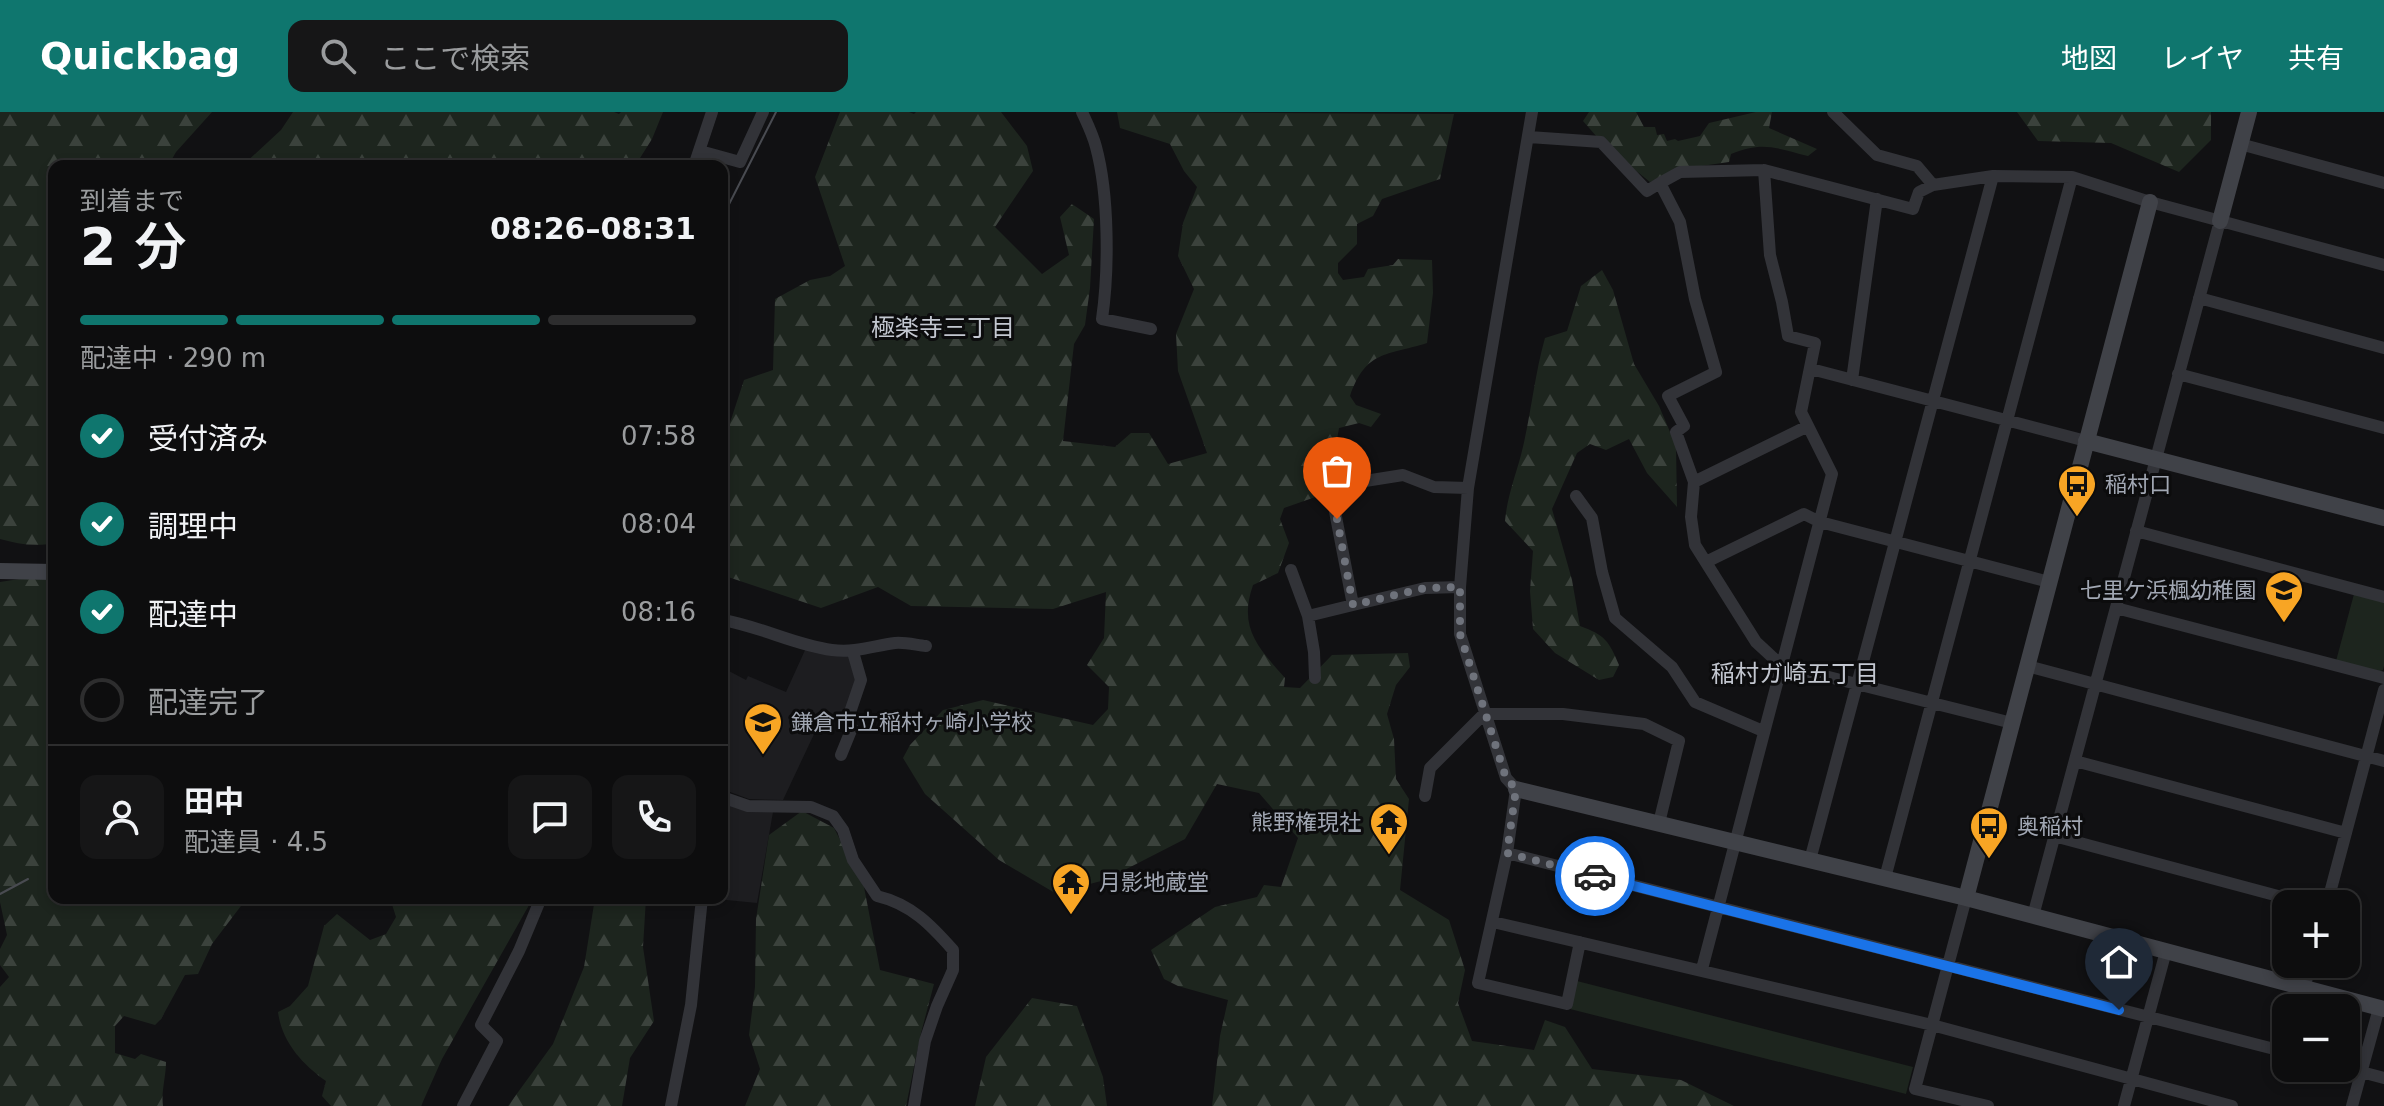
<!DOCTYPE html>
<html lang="ja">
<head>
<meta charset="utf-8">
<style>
  :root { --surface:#0d0d0e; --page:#161617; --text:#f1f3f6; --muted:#9a9c9e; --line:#2d2d2e; --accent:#0f766e }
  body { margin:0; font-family:"DejaVu Sans","Noto Sans JP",sans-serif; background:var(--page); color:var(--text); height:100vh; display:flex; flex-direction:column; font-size:30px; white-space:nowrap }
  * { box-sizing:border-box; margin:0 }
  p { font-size:26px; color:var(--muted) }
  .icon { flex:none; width:44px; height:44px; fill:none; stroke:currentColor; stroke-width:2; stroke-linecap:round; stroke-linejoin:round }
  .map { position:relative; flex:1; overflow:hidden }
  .drawer { position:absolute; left:48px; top:48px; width:680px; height:744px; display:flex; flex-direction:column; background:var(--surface); border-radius:16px; box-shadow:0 4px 12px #0003,0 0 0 2px var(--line) }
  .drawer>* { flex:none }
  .tools { position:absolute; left:2272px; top:778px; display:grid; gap:16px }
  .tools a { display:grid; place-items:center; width:88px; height:88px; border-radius:16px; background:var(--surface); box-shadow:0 4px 12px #0003,0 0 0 2px var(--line); font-size:40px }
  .pin { position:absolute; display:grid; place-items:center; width:68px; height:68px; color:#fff; margin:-82px -34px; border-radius:50% 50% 50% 0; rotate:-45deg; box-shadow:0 0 8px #0007 }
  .pin .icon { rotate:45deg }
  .courier { position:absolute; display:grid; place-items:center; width:80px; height:80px; margin:-40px; border:6px solid #1a73e8; border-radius:50%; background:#fff; color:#222; box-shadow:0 2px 10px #0007 }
  .headline em { font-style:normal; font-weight:600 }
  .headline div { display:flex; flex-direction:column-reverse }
  .headline { display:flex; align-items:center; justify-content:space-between; height:136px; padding:0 32px }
  h1 { font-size:52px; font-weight:600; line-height:60px }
  .bar { display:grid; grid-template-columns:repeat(4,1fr); gap:12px 8px; align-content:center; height:96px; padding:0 32px }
  .bar i { height:10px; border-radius:6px; background:var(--line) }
  .bar .active { background:var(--accent) }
  .bar p { grid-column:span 4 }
  .line { display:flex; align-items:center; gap:20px; padding:0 32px; border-top:2px solid var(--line) }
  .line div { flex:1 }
  .round { display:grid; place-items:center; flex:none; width:84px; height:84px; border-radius:16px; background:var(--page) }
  ol { padding:0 32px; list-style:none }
  li { display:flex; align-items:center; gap:24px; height:88px }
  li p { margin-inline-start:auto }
  li .icon { padding:8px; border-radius:50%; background:var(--accent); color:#fff; stroke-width:4 }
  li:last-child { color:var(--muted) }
  li i { width:44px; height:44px; border:4px solid var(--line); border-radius:50% }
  header { display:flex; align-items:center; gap:48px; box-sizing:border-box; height:112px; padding:0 40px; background:var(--accent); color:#fff }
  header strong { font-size:38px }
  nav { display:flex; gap:44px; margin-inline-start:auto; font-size:28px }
  .search { width:560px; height:72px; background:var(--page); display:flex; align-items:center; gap:20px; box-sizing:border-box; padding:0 28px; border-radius:16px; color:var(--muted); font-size:30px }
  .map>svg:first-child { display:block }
</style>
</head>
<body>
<header>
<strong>Quickbag</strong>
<div class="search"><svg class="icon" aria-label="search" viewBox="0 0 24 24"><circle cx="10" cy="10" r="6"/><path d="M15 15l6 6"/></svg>ここで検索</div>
<nav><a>地図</a><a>レイヤ</a><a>共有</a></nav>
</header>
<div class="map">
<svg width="2384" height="994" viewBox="0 0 2384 994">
  <defs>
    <pattern id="forest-firs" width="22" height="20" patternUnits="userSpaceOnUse" patternTransform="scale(2)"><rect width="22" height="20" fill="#1d251e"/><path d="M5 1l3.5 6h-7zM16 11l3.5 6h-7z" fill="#3b423c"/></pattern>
  </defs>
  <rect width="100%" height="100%" fill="#111113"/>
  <!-- built -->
  <path fill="#1d1d20" d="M806,536L852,545L859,565L842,611L823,603L783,688L749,687L722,677V567L727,558L746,568L748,564L786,580Z
    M722,690L761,700H773L757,791L706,786H722Z"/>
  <!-- forest -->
  <path fill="url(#forest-firs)" d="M0,0H212L176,40L172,47L173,54H54V431C35,435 18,432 0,427Z
    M293,0H614L619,2L621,0H663L652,27L635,54L550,46L544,54H242L281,18Z
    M840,0H909L914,2L916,0H1001L1027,34L1033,59L995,115L1042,162L1069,143L1060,105L1072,92L1094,107L1090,176L1085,213L1074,232L1063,329L1115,335L1131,321H1149L1168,352L1207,341L1178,259L1176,222L1194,177L1178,144L1183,111L1197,75L1184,59L1170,32L1120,16L1117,0L1454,2L1440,67L1382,87L1373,104L1357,112V132L1338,151V161L1343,168L1364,165L1368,157L1393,153L1398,147L1432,148L1433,181L1427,231C1386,244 1366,238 1350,284L1356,293L1381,302L1371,315L1359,311L1339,316L1329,373L1324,382L1284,396L1280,407L1289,431L1278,461L1253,473C1238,516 1258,535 1285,566L1284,575L1300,576L1332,543L1408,541L1410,555L1396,573L1387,602L1394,627L1396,667L1409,687L1400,778L1449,808L1465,858L1458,891L1472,929L1534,938L1545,908L1565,915L1592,957L1681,968L1734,994H1212L1220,924L1228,888L1178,874L1164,867L1151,838L1215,795L1257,785L1264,773L1281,775L1298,726L1259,681L1217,672L1185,727L1105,768L1055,781L999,748L925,682L903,646L910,633L943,598L983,588L1093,613L1108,597L1109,575L1087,553L1104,526L1106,480L1053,497L911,494L878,475L821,496L722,463V335L744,268L773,258L775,187L810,168L830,164L845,154L815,65Z
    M1589,0H1636L1644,15H1655L1657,23L1664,22L1667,29L1675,27L1678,29L1700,24L1709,11L1756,0H1772L1769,16L1817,37L1808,44C1777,36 1762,29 1731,42L1729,50L1680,57L1650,70L1604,33L1583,9Z
    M2017,0H2211V28L2179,60L2111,31L2038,29Z
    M1602,158L1613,178L1634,252L1659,294L1676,334L1677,395L1647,361L1629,327L1606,338L1590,332L1577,341L1552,397L1572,468L1580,514C1605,523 1609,529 1619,553L1613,565L1599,568L1555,541L1533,517L1530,479L1533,439L1505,409C1507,386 1515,365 1521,343C1531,304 1534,265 1545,226L1567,219L1581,174Z
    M45,463L54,464V786H247L212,832L198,862L185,863L161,907L155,913L124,904L115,914V941L135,947L141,942L166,950C166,965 161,979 163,994H0V875L9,865L0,853V837L7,823L0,790V470Z
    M802,699L834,716L864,775L880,858L934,872L921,921L906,994H745L760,957L749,923L755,875L756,807L769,723Z
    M390,786H533L442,947L421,994H331L322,984L326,969C302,952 282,930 278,900L290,894L308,874L324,814L337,802L370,828L386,822L396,805Z
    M595,786H646L643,835L654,909L630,946L622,994H508L553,932L584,855Z
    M1032,886L1077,894L1103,965L1107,994H975L986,945Z"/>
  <!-- green -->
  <path fill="#1d251e" d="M2354,482L2384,490V554L2383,558L2378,560L2336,549Z
    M1577,869L1913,955L1906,982L1570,897Z"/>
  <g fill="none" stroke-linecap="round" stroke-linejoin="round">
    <!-- street -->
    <path stroke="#323338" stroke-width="12" d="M1082,0C1087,11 1093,23 1096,35C1109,83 1109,158 1102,207L1151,217
      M1532,0L1468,376L1460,475V522L1506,666L1516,677L1507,741L1478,871L1567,892L1580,830
      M1833,0L1877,43L1917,54L1933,73
      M1529,25L1601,30L1647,79L1660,71L1680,110L1695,187L1716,260L1668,284L1684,314L1676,320L1694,370L1691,405L1695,433L1756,530L1781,553L2012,611
      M2240,32L2384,71
      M700,39L740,50L763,0
      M694,54L712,0
      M1660,71L1680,60L1764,58L1913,97L1919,80L1933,73L1993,64L2072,65L2150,90L2384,153
      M2199,186L2384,236
      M1811,257L2086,329
      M2178,262L2384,316
      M1852,268L1877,87
      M1694,370L1806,315
      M1576,384L1592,406L1602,460L1615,506L1672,555L1695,590L1763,619
      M2136,419L2384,485
      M1706,450L1804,402L1820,410L2049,470
      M1291,458L1308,504L1314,540L1315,566
      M1460,475L1425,476L1353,493L1332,384L1340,373L1403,363L1434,375L1468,376
      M2116,496L2384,566
      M1308,504L1353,493
      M722,508C760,514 794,533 832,538C855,541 873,534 895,531C905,530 916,533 926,534
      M2027,554L2384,649
      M841,643L852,616L846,612L861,568L853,540
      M2075,649L2346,721
      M1425,684L1430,656L1484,602H1563L1644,612L1679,629L1659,711
      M722,685L748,694L811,695L833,704L843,718L853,748L877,784C911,792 931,813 953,838V858L937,894L925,929L914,994
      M2054,724L2308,792
      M1507,741L2286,940
      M1810,748L1993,64
      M1885,766L2072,65
      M1966,786L1915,977L1988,994
      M2327,792L2384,578
      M2033,804L2220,109
      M1493,810L1932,913L2232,994
      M1702,857L1832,362L1801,300L1815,231L1788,224L1782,190L1770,143L1764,58
      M2304,876L2311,852
      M2346,956L2384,966
      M463,994L497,929L481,913L519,839L541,786
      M671,994L691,893L702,786
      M2124,994L2166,839
      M2352,994L2379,896"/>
    <!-- secondary -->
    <path stroke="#404248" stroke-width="16" d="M2220,109L2249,0
      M2086,329L2384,406
      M0,459L54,460
      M1516,677L1966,786L2384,897
      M1966,786L2150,90"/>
    <!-- tram -->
    <path stroke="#494b51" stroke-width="2" d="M722,106L776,0
      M0,782L28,767"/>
  </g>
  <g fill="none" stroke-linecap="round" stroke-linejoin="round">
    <!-- done -->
    <path stroke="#6f737c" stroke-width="8" stroke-dasharray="0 14.4" d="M1337,407L1353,493L1425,476L1460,475V522L1506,666L1516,677L1507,741L1595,764"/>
    <!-- route -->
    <path stroke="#1a73e8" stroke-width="10" d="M1595,764L2119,898"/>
  </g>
  <!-- icons -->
  <defs>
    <g id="bus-pin" transform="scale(2)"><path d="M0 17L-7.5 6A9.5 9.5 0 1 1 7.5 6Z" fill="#f8a524" stroke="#0c0c0d"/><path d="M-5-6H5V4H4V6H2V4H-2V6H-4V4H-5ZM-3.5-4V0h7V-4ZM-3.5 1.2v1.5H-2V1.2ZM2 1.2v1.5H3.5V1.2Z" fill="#111"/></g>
    <g id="school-pin" transform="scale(2)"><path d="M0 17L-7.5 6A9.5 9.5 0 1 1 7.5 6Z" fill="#f8a524" stroke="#0c0c0d"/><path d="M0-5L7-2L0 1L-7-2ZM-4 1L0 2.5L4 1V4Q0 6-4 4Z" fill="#111"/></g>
    <g id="temple-pin" transform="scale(2)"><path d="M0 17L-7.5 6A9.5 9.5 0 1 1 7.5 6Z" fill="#f8a524" stroke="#0c0c0d"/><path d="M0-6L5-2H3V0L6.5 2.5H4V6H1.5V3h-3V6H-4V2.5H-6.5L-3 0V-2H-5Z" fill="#111"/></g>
  </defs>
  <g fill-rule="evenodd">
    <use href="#bus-pin" x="2077" y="372"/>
    <use href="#school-pin" x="2284" y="478"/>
    <use href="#school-pin" x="763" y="610"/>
    <use href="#temple-pin" x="1389" y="710"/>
    <use href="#bus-pin" x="1989" y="714"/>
    <use href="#temple-pin" x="1071" y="770"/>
  </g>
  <g text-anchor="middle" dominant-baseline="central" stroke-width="6" stroke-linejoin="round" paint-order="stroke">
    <!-- poi labels -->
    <g font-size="22" fill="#a2a8b4" stroke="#0c0c0d" text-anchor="start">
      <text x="2105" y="372">稲村口</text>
      <text x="2256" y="478" text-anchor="end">七里ケ浜楓幼稚園</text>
      <text x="791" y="610">鎌倉市立稲村ヶ崎小学校</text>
      <text x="1361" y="710" text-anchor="end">熊野権現社</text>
      <text x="2017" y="714">奥稲村</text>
      <text x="1099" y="770">月影地蔵堂</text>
    </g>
    <!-- neighbourhood labels -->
    <g font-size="24" fill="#c3c7d0" stroke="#0c0c0d">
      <text x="943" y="216">極楽寺三丁目</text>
      <text x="1795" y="562">稲村ガ崎五丁目</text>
    </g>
  </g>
</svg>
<div class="tools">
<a>+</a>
<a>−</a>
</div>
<div class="pin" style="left:1337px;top:407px;background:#ea580c"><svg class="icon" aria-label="bag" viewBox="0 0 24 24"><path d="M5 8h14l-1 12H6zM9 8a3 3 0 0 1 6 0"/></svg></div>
<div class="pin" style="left:2119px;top:898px;background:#1f2937"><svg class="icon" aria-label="home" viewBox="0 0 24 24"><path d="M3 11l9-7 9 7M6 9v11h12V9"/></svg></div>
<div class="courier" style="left:1595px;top:764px"><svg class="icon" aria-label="car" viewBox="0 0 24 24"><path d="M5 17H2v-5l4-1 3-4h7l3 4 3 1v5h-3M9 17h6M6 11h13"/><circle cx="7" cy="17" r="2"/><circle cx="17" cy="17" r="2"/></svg></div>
<section class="drawer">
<div class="headline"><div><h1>2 分</h1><p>到着まで</p></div><em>08:26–08:31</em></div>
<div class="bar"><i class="active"></i><i class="active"></i><i class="active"></i><i></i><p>配達中 · 290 m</p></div>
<ol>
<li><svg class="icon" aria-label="check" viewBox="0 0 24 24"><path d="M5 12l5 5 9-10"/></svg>受付済み<p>07:58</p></li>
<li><svg class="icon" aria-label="check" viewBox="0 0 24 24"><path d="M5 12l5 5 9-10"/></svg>調理中<p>08:04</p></li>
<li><svg class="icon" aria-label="check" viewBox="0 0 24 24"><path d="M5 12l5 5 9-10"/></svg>配達中<p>08:16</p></li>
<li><i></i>配達完了</li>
</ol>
<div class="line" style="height:144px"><a class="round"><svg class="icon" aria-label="person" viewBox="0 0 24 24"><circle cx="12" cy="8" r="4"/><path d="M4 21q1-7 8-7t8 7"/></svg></a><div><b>田中</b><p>配達員 · 4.5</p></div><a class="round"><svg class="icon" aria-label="chat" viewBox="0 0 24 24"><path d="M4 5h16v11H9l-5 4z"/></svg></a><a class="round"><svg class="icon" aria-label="phone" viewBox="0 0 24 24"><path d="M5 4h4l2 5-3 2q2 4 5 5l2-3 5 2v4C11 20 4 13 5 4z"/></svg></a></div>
</section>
</div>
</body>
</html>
